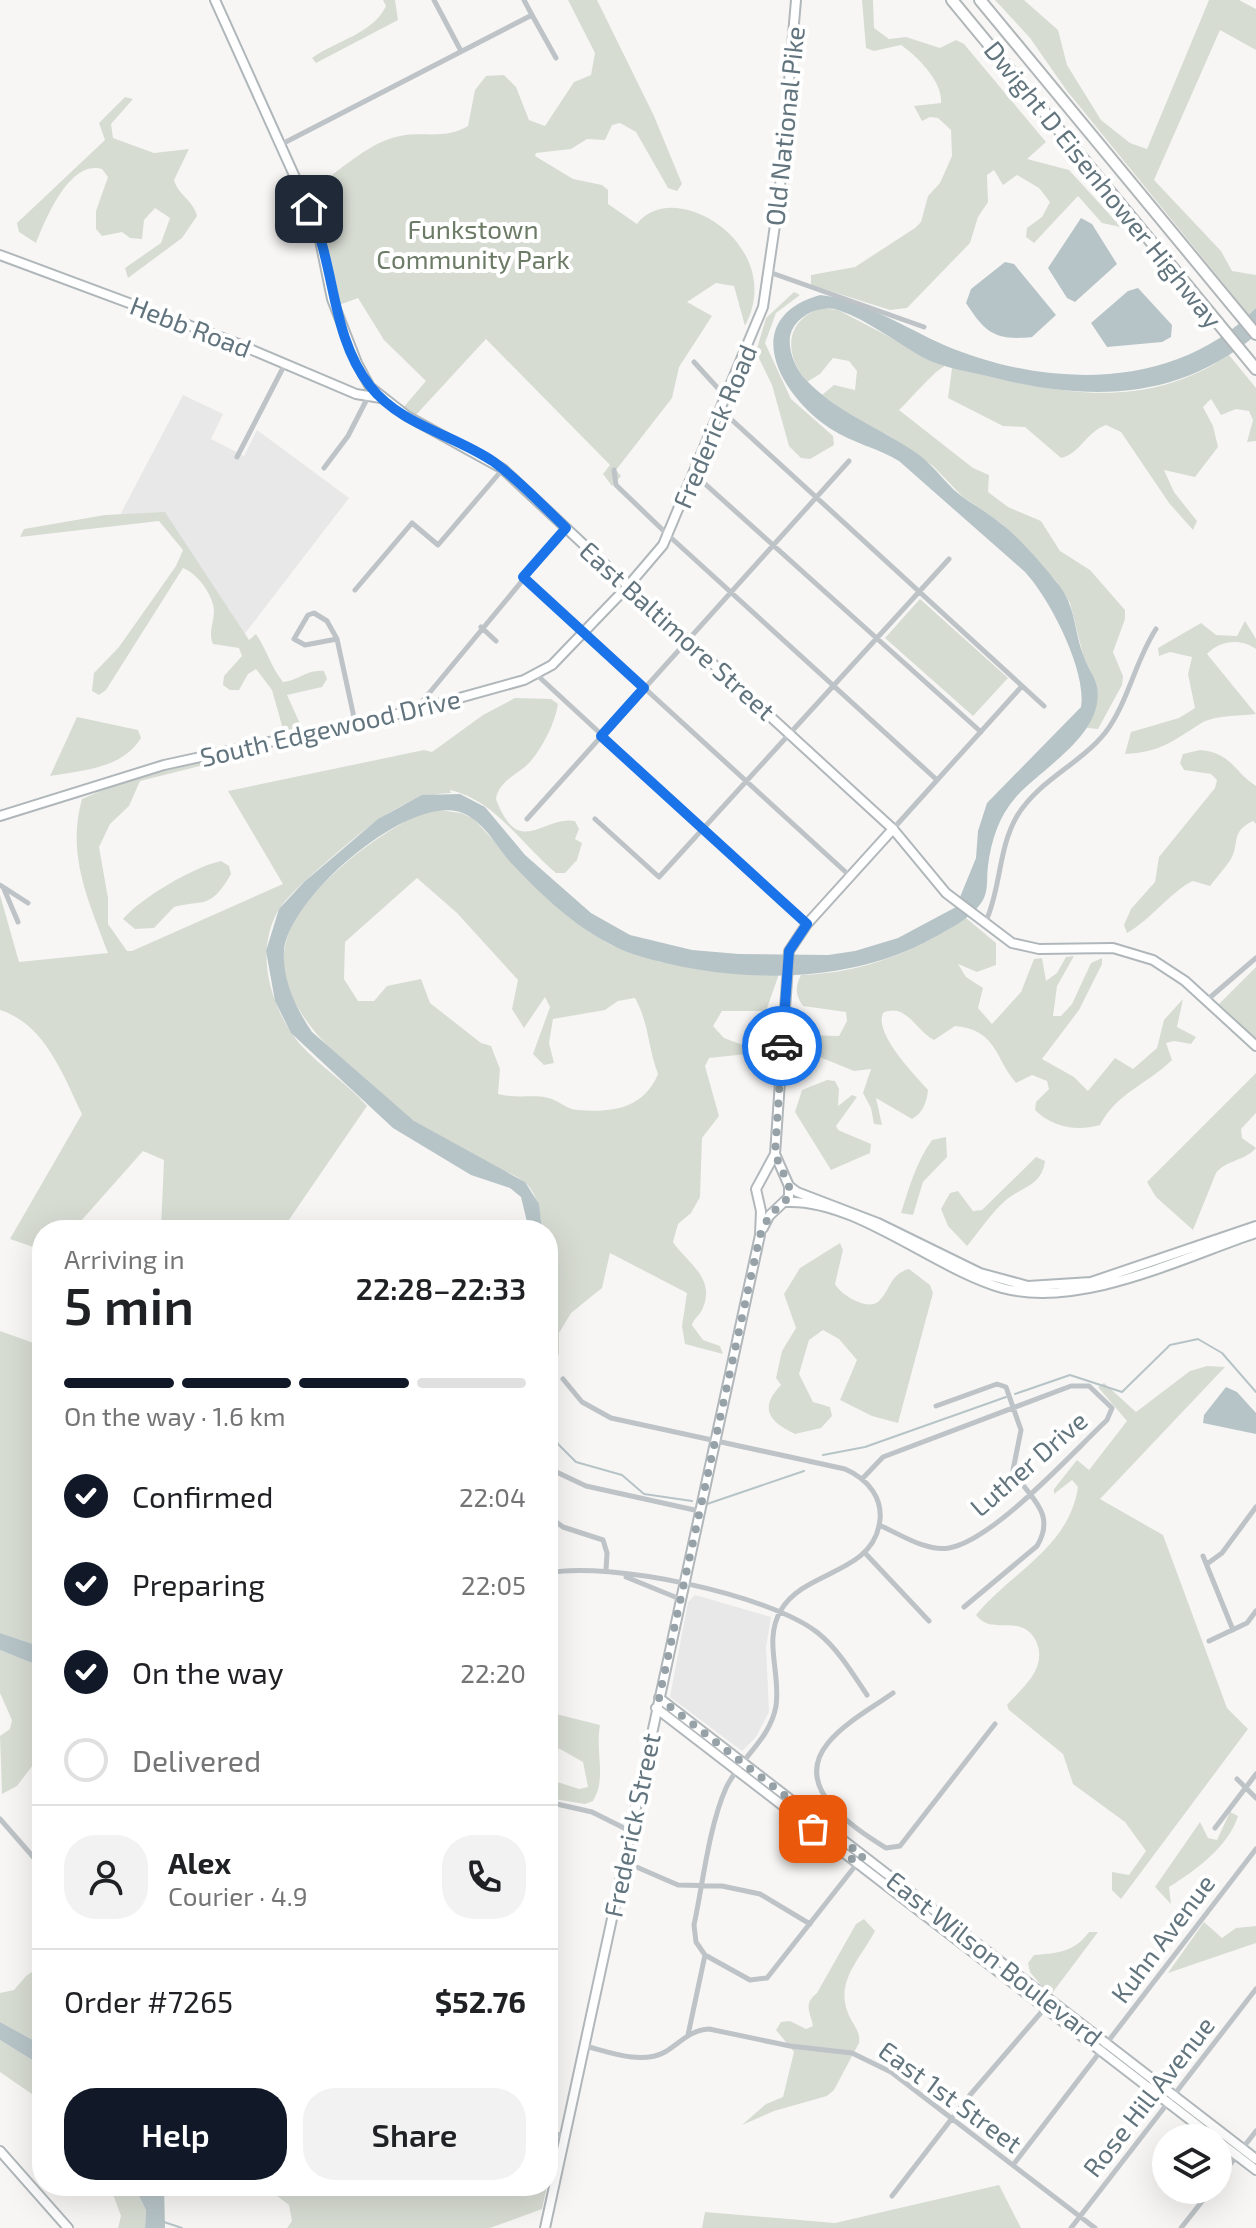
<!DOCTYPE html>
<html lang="en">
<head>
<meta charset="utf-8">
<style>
  :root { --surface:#fff; --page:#f2f2f2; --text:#202124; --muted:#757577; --line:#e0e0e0; --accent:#111827 }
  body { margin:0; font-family:"Exo 2",sans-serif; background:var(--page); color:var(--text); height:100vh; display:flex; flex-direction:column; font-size:30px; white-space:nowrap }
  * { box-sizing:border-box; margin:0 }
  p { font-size:26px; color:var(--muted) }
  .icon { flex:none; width:44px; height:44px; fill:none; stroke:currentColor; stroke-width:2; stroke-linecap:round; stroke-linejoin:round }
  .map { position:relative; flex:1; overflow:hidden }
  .side { position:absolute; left:32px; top:1220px; width:526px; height:976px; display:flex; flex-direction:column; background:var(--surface); border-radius:32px; box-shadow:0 8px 32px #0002 }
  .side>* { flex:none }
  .fabs { position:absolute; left:1152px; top:2124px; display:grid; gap:16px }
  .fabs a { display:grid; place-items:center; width:80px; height:80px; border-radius:50%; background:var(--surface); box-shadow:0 8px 32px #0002; font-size:40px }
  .pin { position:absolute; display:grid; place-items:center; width:68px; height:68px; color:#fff; margin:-34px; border-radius:16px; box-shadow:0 4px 12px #0006 }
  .courier { position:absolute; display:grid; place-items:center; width:80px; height:80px; margin:-40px; border:6px solid #1a73e8; border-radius:50%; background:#fff; color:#222; box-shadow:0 2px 10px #0007 }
  .head em { font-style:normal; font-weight:600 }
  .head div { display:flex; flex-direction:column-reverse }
  .head { display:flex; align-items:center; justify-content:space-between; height:136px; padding:0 32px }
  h1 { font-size:52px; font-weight:600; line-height:60px }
  .bar { display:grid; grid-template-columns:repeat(4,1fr); gap:12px 8px; align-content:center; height:96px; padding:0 32px }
  .bar i { height:10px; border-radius:6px; background:var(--line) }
  .bar .active { background:var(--accent) }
  .bar p { grid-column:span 4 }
  .line { display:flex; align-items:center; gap:20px; padding:0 32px; border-top:2px solid var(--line) }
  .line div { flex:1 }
  .round { display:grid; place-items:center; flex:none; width:84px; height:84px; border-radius:32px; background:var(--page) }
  ol { padding:0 32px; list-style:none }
  li { display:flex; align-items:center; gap:24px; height:88px }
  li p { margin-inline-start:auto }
  li .icon { padding:8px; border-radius:50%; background:var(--accent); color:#fff; stroke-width:4 }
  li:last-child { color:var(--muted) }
  li i { width:44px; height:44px; border:4px solid var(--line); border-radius:50% }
  .button { display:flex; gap:16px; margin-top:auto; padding:16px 32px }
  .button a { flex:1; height:92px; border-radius:32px; background:var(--accent); color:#fff; font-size:32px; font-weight:600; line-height:92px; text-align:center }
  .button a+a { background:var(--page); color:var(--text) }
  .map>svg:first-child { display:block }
</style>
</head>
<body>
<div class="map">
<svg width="1256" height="2228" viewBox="0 0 1256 2228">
  <rect width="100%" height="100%" fill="#f7f6f4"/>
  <!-- built -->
  <path fill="#e7e8e7" d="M183,395L223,414L211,439L244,456L257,430L349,498L243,636L165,515L118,519Z
    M695,1595L771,1617L766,1647L769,1712L756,1737L742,1751L670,1697L688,1602Z"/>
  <!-- green -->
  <path fill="#d7dcd3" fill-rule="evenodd" d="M383,0H395L398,20L316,63L312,58C335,41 373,34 386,6Z
    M568,0H597L654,116L682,184L677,191L668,188L636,132L620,123L612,125L605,140L587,139L571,149L536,153L535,156L573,179L602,185L608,190V204L637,224C673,175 788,245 745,326L734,286L716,283L687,302L712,316L679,367L672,398L616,470L621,476L612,486L603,474L610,465L486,339L414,417L402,409L426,381L384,340L358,298L339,305L317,218L322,215L315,204L318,185C342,169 371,141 400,136C425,131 444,140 468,126L475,90L486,76L504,75L516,87L529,120L545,126L574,82L591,75L595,53Z
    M862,0H873L874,28L889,39L906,37L940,48L956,40L964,44L1046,142L1027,159L1069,170L1121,227L1102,223L1078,196L1034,243L1026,237L1027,228L1042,217L1050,202L1039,188L1017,175L1003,185L994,170L987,175L988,202L978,217L970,243L907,308L890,310L811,285V275L855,267L915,228L921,222L928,196L940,183L952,156L951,130L938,118L930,117L922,121L914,106L941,103C943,82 917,56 901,45L874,51L866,48Z
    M995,0H1024L1058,30L1067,65L1101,120L1130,143L1147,149L1209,0H1239L1256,9V50L1220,30L1154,180L1221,251L1232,271L1256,275V308L1249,315L1067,91L1030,38Z
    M125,97L133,99L111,124L113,138L154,153L189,149L174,180C178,195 194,201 197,216L182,238L128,278L125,268L161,243L170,218L155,208L144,220L142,239L130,238L122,232L102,236L96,229V211L108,177L102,169C69,160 46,219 36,243L19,232L17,223L105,140L99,123Z
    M794,292L800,295L776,313L765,343L791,399L833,436L834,445L810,459L801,458L789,446L772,385L756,352L766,318Z
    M821,308L838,310L945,366C934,371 910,400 899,410L973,468L989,475L988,492L1008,507L1041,521L1060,551L1090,570L1125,610V619L1113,652L1123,676L1122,685L1098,729L1087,728L1096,705L1093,676L1084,659L1070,603L1057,582L1002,524L962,496L933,466L886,434L862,424L822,395L834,385L855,390L857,371L849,361L833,358L820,374L807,382C784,355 784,321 821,308Z
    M1229,355L1256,388V441L1247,442L1253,420L1249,411L1236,409L1221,415L1211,399L1203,407L1213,426L1218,447L1195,477L1164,470L1174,492L1197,521L1193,530L1169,503L1121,432L1106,425C1086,432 1081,453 1061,458L1025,427L1003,426L948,398L952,368C1051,390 1137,416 1229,355Z
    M165,512L249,640L256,634C267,650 271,667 283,682C298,681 307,669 324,671L327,679L322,687L287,695L301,726L284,733L272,690L256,669L248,674L239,690H230L223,685L224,676L242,656L239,648L213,644C208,632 214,623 214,610C213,595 197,573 183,568L106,690L99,695L92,691L94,673L119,647L176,566L183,550L159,521L20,537L24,529L105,515Z
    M920,599L1008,678L973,716L885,638Z
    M1245,621L1256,639V649C1241,638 1220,640 1207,654L1256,714C1240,716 1213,715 1200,724C1171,742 1161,752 1125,754L1131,732L1179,718L1195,708L1188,674L1192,657L1170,652L1159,656L1158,648L1201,623L1216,635L1237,636Z
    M515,698L551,699L558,704C555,723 543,747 530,762C518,775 499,780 496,799C519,860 543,815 575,821L579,829L575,839L582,843L577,860L565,873H556C521,844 495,800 450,790L451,793C405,794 373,823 339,851C323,865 288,894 278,911C254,953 271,1008 299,1043C319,1066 347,1083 367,1106L282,1230H161L164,1160L143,1151L73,1230H42V1250L10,1239L82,1114C63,1075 45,1024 0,1010V895L19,962L108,953C89,902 66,855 82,799C122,782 170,758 214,759L208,764L140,781L129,806L110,824L99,847L108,898V924L127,951H132L283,884L228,791L424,750L432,752L483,715Z
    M77,717L138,730L141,738C122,769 83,770 50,776Z
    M1200,750C1232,753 1232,770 1256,786V824L1253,821C1230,832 1240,843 1231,859C1225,868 1217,877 1210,886L1193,881C1171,891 1152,919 1127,933L1124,925L1131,909L1155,882L1159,857L1215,788L1217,780L1211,774L1184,770L1180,763L1183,754Z
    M432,809L461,813L474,819L532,883L589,932L611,945L660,962L779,974L766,1011H722L713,1026L724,1038L743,1045L758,1025L775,1041L773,1048L766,1052L709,1058L705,1066L719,1116L702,1138L700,1197L691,1213L678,1224L673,1242C687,1263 717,1278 702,1310C699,1316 694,1318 692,1325L703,1340L720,1346L723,1354L685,1344L682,1326L687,1293L610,1253L602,1288L571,1313L559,1333V1354L548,1364V1230H542C540,1213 538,1192 523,1181C512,1172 496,1169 484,1163C461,1150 438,1137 416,1123C399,1112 385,1097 369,1084C312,1036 246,972 310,898C343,861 386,828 432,809ZM417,878L457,913L518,980L512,1009L524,1028L545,997L550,1007L533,1054L544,1065L554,1063L549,1043L553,1019L605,1010L618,1001L635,998C649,1023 648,1048 658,1074C644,1108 613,1113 578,1110C567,1110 559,1100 548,1098C534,1094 517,1099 498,1094L500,1069L491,1046L481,1043L430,1003L421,979L387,986L374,1001H358L344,979L345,942Z
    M221,861L229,866L231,874C210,910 205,899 174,907L154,928L135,929L123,919C141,898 193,867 221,861Z
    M966,918L996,943V965L977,972L958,964L966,977L983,988L978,1008L992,1024L1021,992L1034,959L1042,958L1046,981L1057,973L1066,957L1074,956L1057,986L1053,1016H1061L1072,1004L1091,963L1102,958V964L1079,1010L1042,1059L1074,1077L1088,1091L1115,1058L1133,1069L1157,1048L1164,1020L1183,999L1177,1027L1196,1037L1191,1044L1174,1041L1166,1043L1172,1060C1146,1085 1117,1093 1100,1125C1077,1132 1052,1127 1035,1110L1036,1102L1049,1089L1047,1081L1032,1075L1016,1083C994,1057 997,1030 955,1026L934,1040C916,1031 906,1002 883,1013C874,1034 914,1074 928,1090C927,1102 923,1113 912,1119L876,1098L882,1125L874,1124L871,1108L863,1093L871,1069L854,1071L805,1051L800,1044L804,1035L839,1036L847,1021L846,1012L803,1006C795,995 795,987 801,975C863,973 915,952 966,918Z
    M1256,967V1039L1219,1004Z
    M1256,1073V1113L1241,1129L1242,1138L1256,1148C1245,1161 1226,1160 1216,1173L1193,1230L1156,1197L1147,1182Z
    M827,1080L835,1081L839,1089L838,1106L852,1095L857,1097L836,1126L838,1130L871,1144L870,1153L831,1170L795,1112L802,1090Z
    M946,1137L947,1157L923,1182L913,1215L901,1213C909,1188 916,1162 932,1140Z
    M1036,1157L1045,1161C1042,1186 1021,1187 1005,1201C991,1213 979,1232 967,1246L948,1226L941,1209L950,1193L958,1191L973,1211L982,1210Z
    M840,1243L843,1250L835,1284C840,1294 868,1312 879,1301C891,1289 890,1274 909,1269L930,1285L933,1293L898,1423L872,1416L840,1400L857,1360L839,1339L823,1330L809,1340L799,1374L813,1402L830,1407L832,1416L821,1428L795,1434C768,1421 759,1408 781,1385L776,1378L782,1351L796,1328L784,1294L800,1268Z
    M0,1331L42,1346V1647L0,1633Z
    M1207,1366L1225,1367L1100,1499L1163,1535L1227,1708L1248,1729L1121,1899L1112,1890V1872L1129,1875L1146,1851L1125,1822L1073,1784L1063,1754L1009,1710L1007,1705C1024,1686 1048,1668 1036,1641C1032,1633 1026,1628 1017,1626C1000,1623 988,1630 976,1615C1011,1572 1069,1548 1078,1487L1072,1480L1054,1494V1489L1077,1460L1089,1470L1127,1421L1098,1387L1104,1383L1136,1412L1190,1371Z
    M0,1650L42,1667V1753L17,1786L2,1794L0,1736L10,1729L12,1720L0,1693Z
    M548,1712L600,1725C595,1753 607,1778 593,1801L585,1804L548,1798V1779L579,1789L588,1787L583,1762L560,1749L548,1747Z
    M1230,1812L1238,1816C1229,1846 1195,1871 1169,1887L1171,1904L1155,1887L1200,1822L1208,1838L1217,1840Z
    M864,1919L875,1931C861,1958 835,1981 848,2013C852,2024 861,2031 859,2043L834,2090L827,2096L774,2111L742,2125L766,2104L783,2097L794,2052L776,2030L781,2022L790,2021L806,2029L813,2026C810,2011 803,2004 817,1993L856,1924Z
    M1204,1922L1222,1938L1236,1928L1256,1926V1943L1168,1973Z
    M1089,1932H1098L1050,1996L1030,1972L1028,1963L1034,1955C1059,1953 1074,1952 1089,1932Z
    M42,1965V2045L0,2022V1993L14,1990L26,1976Z
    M0,2040L42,2066V2101L0,2072Z
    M999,2185L1021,2228H702L705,2212L835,2223Z
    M110,2186H134L146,2210L145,2228H118L121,2216Z
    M264,2186H547L542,2209L490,2228H287L292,2221L289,2205Z"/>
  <!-- water -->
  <path fill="#b7c4c7" d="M1081,218L1092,224L1117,264L1075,302L1067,298L1048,268Z
    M1005,262L1014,264L1056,315L1032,337C994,341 985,332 966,303L971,289Z
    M1138,288L1172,325L1171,337L1162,342L1107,347L1091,323L1128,291Z
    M820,295C859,298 908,329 944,345C1045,388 1175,392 1256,308V335C1175,403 1085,401 987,376C966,371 944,368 924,358C897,343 868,320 838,310C821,305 800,314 792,330C785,345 795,369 806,380C838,413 878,427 915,452C931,463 941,477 954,490C968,502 984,510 999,522C1020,538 1042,564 1059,585C1076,607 1074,632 1084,657C1087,667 1095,676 1097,687C1105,734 1043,767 1016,797C999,816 991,841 988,866C986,881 990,894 978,907C967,920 948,930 933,938C848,986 729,984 636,955C589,940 546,900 513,865C496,847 485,821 460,812C407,795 288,898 284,951C282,980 297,1010 312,1032L414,1121L525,1182L539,1204L542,1230H529L521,1197L510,1188L471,1175L393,1128L291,1033L275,1001L266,951L279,909L304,882L378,819L422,795L460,794L485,807L525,855L591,913L630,935L692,950L739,954L828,955L855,951L898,938L956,907L976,858L978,831L987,803L1081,707C1087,671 1050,599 1025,572L899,461C878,448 852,443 831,429C780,396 737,319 820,295Z
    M1226,1387L1237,1392L1256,1413V1434L1203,1423L1204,1415Z
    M0,1633L42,1647V1667L0,1650Z
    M0,2022L42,2045V2066L0,2040Z
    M134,2186H164L165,2228H145L146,2210Z"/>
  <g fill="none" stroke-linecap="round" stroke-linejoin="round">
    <!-- stream -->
    <path stroke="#b7c4c7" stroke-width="2" d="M1015,1394L1070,1375L1122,1392L1170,1345L1198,1339L1222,1353L1256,1392
      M548,1421L558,1444L576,1462L622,1475L644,1494L692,1501
      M823,1455L865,1447L1006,1397
      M707,1504L804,1471
      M164,2222L182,2228"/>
    <!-- secondary casing -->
    <g stroke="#b0b7ba" stroke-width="12">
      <path id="secondary" d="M0,255L231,341L356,394L381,398
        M0,816L164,765L416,710L524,680L552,665L628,586L503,469L407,416L370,387L357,363L332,299L317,226L215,0
        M893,829L946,893L1012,943L1039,949L1113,948L1153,960L1185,981L1256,1046
        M789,1186L797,1192L878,1223L980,1273L1028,1286L1091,1282L1256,1226
        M787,1202C856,1199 935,1269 1002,1288C1081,1309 1181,1258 1256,1233
        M0,2151L68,2228"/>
    </g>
    <!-- primary casing -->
    <g stroke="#b1b7ba" stroke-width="12">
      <path id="primary" d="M763,1228L769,1216L789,1197V1186L775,1154
        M659,1698L1256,2159
        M656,1708L1214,2138
        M1218,2141L1256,2170
        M545,2228L760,1235L761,1211L756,1189L775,1154L789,951L807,924L893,829L628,586L663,545L763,307L779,198L796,0"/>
    </g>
    <!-- highway casing -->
    <g stroke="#b1b6b9" stroke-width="14">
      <path id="highway" d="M952,0L1256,369
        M980,0L1256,334"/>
    </g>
    <!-- street -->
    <path stroke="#bdc3c6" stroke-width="5" d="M434,0L461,51
      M524,0L532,15
      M280,145L532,15L556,58
      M769,272L924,327
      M694,362L725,396
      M721,410L1044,706
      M237,457L285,364
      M324,468L348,436L368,397
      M614,470L616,485L668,535L937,780
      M694,474L981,732
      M523,577L850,876
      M355,590L412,523L438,545L502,470
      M481,627L496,641
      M337,639L327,621L314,613L308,615L294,639L305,645L337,639L355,722
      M537,675L807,924
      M416,709L566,528
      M527,819L849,461
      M595,819L659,877L949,559
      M893,829L1022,686
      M0,885L28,903
      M4,889L18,922
      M986,921C1001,888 998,849 1017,816C1039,780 1079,765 1105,733C1128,703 1135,661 1156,629
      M1207,1000L1256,958
      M563,1379L582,1402L611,1418L845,1469C868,1479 885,1499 879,1526C869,1574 804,1571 781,1610C763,1640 781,1673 776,1706C770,1740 740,1758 726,1788C709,1826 703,1883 694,1925L696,1942L705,1955L688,2035
      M936,1406L997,1384L1006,1387L1021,1430L1013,1470C1026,1496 1058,1511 1037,1546L964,1607
      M548,1468L586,1486L699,1511
      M862,1479L883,1457L1071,1386H1089L1112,1408L1107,1420C1073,1452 994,1540 949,1548C926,1552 900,1534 879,1525
      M548,1516L563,1527L603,1540L607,1553L606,1570
      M865,1553L929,1621
      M1203,1556L1233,1630
      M1207,1564L1222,1553L1256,1507
      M548,1573C609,1561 769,1594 818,1633C838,1649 853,1674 867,1695
      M626,1577L680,1599
      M1209,1641L1247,1623L1256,1611
      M893,1693C872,1708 844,1723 828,1743C791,1788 853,1827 886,1848L900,1846L995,1724
      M1237,1779L1256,1798
      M548,1802L592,1812L630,1831
      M0,1819L42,1867
      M1215,1828L1256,1774
      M625,1862L678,1885L722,1886L760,1894L810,1924
      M705,1955L750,1980L767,1978L863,1856
      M585,2046C609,2052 641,2065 665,2052C680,2043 690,2030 709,2029L790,2046L852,2053L891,2072L1095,2228
      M548,2132L564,2136
      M1013,2165L1256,1849
      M1218,2180L1256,2131
      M892,2196L970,2095L1051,2001
      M1071,2228L1256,1989
      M1181,2228L1211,2190"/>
    <!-- secondary -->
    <use href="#secondary" stroke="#fff" stroke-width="8"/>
    <!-- primary -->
    <use href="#primary" stroke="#fff" stroke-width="8"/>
    <!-- highway -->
    <use href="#highway" stroke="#fff" stroke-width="10"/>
  </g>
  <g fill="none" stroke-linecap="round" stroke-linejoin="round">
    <!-- done -->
    <path stroke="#96a2a7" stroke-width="8" stroke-dasharray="0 14.4" d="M782,1046L775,1154L789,1186V1197L769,1216L760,1235L659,1698L863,1856L857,1863L813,1829"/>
    <!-- route -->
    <path stroke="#1a73e8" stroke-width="10" d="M309,209C336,265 330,335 370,386C400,425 455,435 494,462C520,481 543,506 566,528L523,577L644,688L601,736L807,924L789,951L782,1046"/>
  </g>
  <g text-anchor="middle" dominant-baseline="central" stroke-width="8" stroke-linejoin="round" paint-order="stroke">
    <!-- street labels -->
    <g font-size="26" fill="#62757e" stroke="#fff">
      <text transform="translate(784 126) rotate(-84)">Old National Pike</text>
      <text transform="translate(1104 184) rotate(51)">Dwight D Eisenhower Highway</text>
      <text transform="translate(191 326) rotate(21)">Hebb Road</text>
      <text transform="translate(714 426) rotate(-67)">Frederick Road</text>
      <text transform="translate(678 630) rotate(42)">East Baltimore Street</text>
      <text transform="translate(330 727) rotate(-13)">South Edgewood Drive</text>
      <text transform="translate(1028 1463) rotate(-41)">Luther Drive</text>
      <text transform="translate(631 1825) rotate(-78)">Frederick Street</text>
      <text transform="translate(1162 1938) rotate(-53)">Kuhn Avenue</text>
      <text transform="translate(995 1958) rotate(38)">East Wilson Boulevard</text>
      <text transform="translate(951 2096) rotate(36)">East 1st Street</text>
      <text transform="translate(1148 2096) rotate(-52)">Rose Hill Avenue</text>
    </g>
    <!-- park labels -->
    <g font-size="26" fill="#6c7b65" stroke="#fff">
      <text x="473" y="228">Funkstown<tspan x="473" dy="30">Community Park</tspan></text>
    </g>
  </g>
</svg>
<div class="fabs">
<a><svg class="icon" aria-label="layers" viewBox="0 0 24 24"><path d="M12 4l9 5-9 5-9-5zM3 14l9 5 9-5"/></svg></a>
</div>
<div class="pin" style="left:813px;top:1829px;background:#ea580c"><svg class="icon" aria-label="bag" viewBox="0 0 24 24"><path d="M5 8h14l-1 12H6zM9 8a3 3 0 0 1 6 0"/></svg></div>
<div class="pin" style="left:309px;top:209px;background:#1f2937"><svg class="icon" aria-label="home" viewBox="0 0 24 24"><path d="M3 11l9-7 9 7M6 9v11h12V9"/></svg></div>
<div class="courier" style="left:782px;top:1046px"><svg class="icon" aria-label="car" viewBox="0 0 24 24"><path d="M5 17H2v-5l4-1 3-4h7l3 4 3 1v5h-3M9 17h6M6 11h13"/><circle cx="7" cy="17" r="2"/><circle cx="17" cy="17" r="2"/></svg></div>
<section class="side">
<div class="head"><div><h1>5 min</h1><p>Arriving in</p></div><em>22:28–22:33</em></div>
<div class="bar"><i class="active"></i><i class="active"></i><i class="active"></i><i></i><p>On the way · 1.6 km</p></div>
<ol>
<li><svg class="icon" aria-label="check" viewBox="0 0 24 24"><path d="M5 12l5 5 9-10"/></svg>Confirmed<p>22:04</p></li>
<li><svg class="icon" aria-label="check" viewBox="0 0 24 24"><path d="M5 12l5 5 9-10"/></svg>Preparing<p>22:05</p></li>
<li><svg class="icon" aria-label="check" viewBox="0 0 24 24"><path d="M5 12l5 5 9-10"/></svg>On the way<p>22:20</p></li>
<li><i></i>Delivered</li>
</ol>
<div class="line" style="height:144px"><a class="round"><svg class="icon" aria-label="person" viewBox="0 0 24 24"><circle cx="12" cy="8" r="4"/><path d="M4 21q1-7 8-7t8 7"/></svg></a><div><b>Alex</b><p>Courier · 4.9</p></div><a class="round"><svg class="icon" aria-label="phone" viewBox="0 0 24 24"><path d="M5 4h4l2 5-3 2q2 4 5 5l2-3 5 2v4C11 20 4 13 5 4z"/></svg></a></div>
<div class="line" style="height:104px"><div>Order #7265</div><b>$52.76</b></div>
<div class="button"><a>Help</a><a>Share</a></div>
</section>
</div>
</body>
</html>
